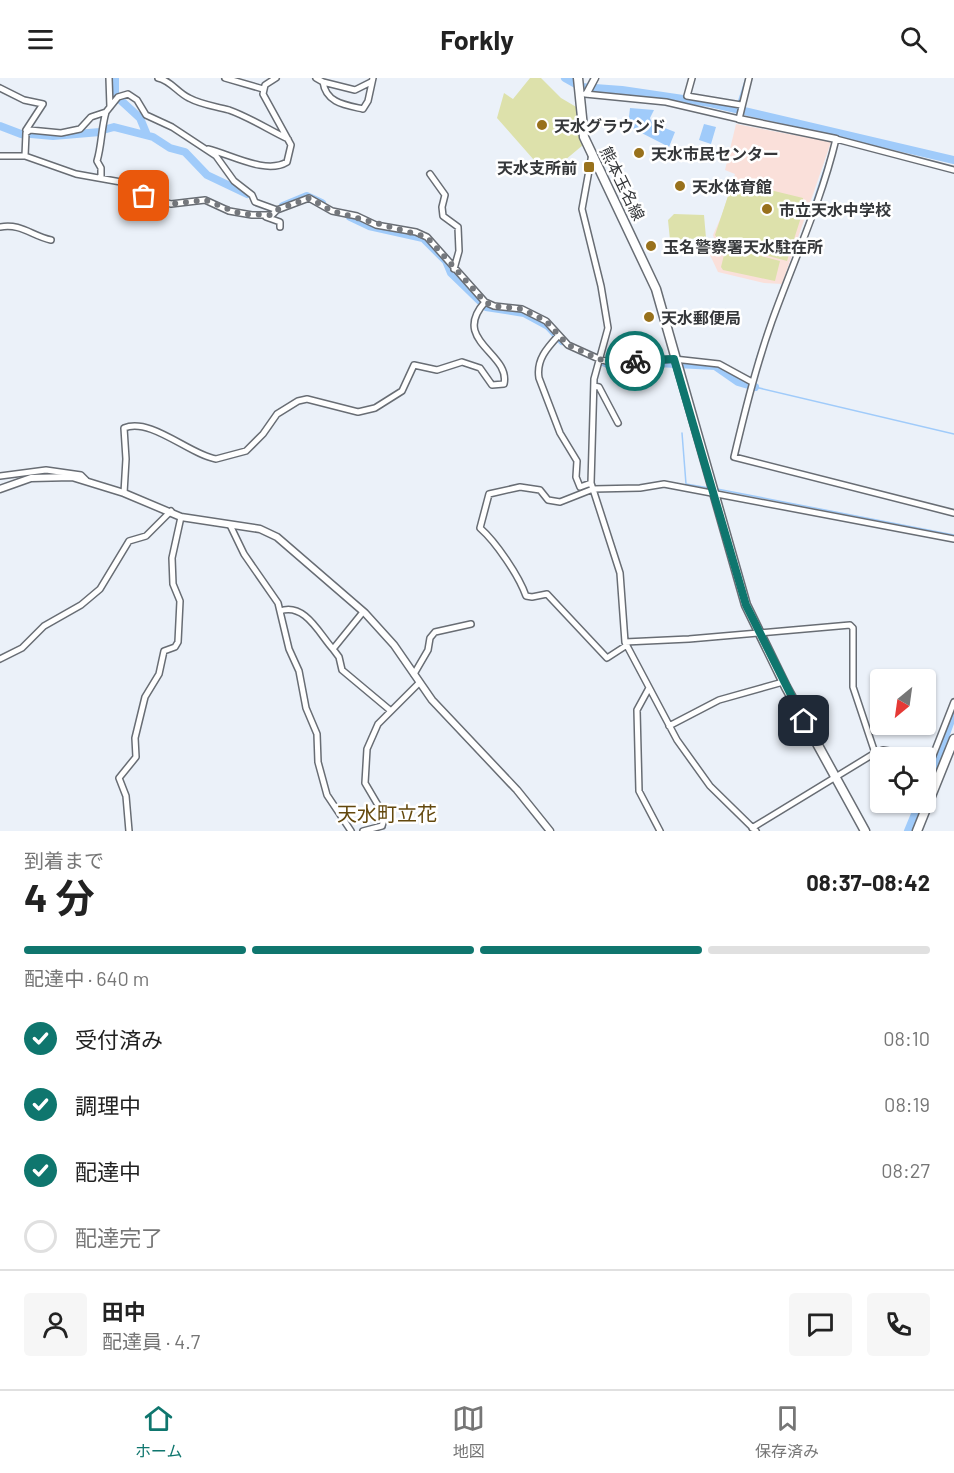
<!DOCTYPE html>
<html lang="ja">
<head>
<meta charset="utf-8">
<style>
  :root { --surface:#fff; --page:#f6f6f6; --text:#222; --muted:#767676; --line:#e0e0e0; --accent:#0f766e }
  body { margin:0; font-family:Barlow,"Noto Sans JP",sans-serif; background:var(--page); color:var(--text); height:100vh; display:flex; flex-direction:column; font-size:22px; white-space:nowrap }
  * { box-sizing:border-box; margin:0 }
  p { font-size:20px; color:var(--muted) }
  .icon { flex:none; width:33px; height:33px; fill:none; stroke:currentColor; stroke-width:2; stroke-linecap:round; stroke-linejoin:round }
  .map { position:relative; height:753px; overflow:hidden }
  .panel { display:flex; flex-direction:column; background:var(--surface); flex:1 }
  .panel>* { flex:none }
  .needle { width:39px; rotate:209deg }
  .tools { position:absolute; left:870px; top:591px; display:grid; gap:12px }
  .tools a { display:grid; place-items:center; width:66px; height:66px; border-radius:6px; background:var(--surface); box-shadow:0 2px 4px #0004; font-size:30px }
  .pin { position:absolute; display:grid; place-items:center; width:51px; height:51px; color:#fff; margin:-26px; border-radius:12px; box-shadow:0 3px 9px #0006 }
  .courier { position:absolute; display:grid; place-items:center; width:60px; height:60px; margin:-30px; border:4px solid #0f766e; border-radius:50%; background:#fff; color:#222; box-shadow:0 2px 8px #0007 }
  .summary em { font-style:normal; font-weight:700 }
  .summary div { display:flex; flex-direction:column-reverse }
  .summary { display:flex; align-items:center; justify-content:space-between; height:102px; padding:0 24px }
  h1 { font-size:39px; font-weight:700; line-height:45px }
  .bar { display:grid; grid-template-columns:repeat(4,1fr); gap:9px 6px; align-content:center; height:72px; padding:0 24px }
  .bar i { height:8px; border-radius:4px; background:var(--line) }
  .bar .on { background:var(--accent) }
  .bar p { grid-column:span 4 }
  .line { display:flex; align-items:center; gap:15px; padding:0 24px; border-top:2px solid var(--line) }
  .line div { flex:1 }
  .round { display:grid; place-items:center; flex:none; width:63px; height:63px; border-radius:6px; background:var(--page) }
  ol { padding:0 24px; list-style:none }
  li { display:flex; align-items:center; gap:18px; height:66px }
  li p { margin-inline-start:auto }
  li .icon { padding:6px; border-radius:50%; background:var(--accent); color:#fff; stroke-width:4 }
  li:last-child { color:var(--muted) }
  li i { width:33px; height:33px; border:3px solid var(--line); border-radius:50% }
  header { display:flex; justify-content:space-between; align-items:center; height:78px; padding:0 24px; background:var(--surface); font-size:27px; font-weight:700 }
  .tab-bar { display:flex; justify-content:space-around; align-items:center; height:84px; border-top:2px solid var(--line); background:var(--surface); font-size:16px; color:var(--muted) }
  .tab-bar a { display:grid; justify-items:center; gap:3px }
  .tab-bar .on { color:var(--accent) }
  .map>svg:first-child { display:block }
</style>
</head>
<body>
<header><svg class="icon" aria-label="menu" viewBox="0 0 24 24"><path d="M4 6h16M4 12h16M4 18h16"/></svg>Forkly<svg class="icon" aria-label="search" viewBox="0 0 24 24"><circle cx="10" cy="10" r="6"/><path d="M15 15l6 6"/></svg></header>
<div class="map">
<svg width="954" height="753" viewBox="0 0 954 753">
  <rect width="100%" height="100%" fill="#ebf1f9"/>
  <!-- education -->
  <path fill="#fae0da" d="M736,46L831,64L782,206L764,205L718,194L710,177L716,167L713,157L722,137L735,96L725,92Z"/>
  <!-- green -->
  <path fill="#dde1ab" d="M530,0H541L561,20L578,30L583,67L552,93L541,90L497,40L504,15L513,21Z
    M733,103L803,120V133L787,183L721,165L715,157Z
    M674,136L704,137L706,160L670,162L668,142Z
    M726,169L780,183L775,203L723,192L721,189Z"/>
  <!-- water -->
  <path fill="#a0cbfa" d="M630,30L654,32L650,40L652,45L675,54L669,69L628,48Z
    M704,46L716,49L711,66L699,62Z"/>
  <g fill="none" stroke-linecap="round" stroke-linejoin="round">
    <!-- stream -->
    <path stroke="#a0cbfa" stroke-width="1.5" d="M738,25L746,0
      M835,57L837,53
      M804,152L830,74
      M756,282L776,226
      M755,309L954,356
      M682,355L686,406L709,410
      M717,411L954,457"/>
    <!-- river -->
    <path stroke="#a0cbfa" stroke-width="8" d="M115,0V17L140,40L147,57
      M565,0L581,9L622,12L710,25L954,82
      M0,48L21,56
      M103,52L114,49L153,59L170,70L185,74L207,97L247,116
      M31,56L53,58L100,54
      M283,128L307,118L322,125
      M350,139L369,148L423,160L446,183L451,195L486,229L524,235L548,248L562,263
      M603,284L613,288L657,285L715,288L738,304L755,309
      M926,711L954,634
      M908,753L920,724"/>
    <!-- minor casing -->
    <g stroke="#686d74" stroke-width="8">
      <path id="minor" d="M109,0L110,29
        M158,0C170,2 178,15 189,20C202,27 215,28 229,32C249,39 269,52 288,61
        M225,0L263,11
        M316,0L323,4C326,25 345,27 363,31L368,23L373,0
        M692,0L687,18L741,27
        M323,4L355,12L371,4
        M0,10L24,22L43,26L26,52
        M585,16L666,24L739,41L749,0
        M208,71C230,76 266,97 287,84L291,67L263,16L265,7L276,0
        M592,76L582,131L601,208L608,250L594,301L591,405L620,495L625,564L677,662L710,708L756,753
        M0,78H25L76,96L132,106L144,118L171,126L205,122L229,133L252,137H272L277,132L309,120L332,133L357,138L376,147L416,154L427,159L485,224L494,228L522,231L546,243L568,267L599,281L613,285L674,281L719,286L752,304
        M25,78L26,55L30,52L61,55L80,51L91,39L106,34L118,19L128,16L137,22L146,37L172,49L216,78L234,103L252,117L255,124L277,132
        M954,92L836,61C821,124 794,182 772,243C756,288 745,333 734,379L954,435
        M430,96L445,117L442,129L443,138L458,149L459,173L454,191
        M101,99V90L97,83C102,66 101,51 106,34
        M266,139L280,144V149
        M0,149C21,145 32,158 51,162
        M558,258C547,270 536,282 539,300L560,355L577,383L576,399L580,409L591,405
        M594,308L599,309L618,345
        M0,398L46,392L81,397L86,402
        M124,415L126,381L124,350C151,339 190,377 216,381L246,373L263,356L277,336L298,323L307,321L358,334L375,330L402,313L414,287L437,292L462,284L480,290L492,307L504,306C511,275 450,263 485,224
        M230,447L244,476L278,525L289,571L299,593L306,630L317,656L318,684L327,717L351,753
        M280,533C305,524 320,557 333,571
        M363,534L333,571L339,579L342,592L391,633
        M625,564L689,561L850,547L853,550V609L875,675L883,672L932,680L926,698
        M627,567L607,580L547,516L532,519L526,518C519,498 496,464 480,450L489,416L520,409L540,412L548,422L560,424L593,411L640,410L664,406L954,461
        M0,581L22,570L44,548L81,527L100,511L129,463L146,458L171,433
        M414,596L428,572L430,560L435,554L471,546
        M649,610L637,632L639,713L660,753
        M669,648L719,622L783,604
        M932,680L954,624
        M382,748L385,739L365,705L367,671L378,646L419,605
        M752,750L875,675
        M129,753L126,718L119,700L136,679L135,660L145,619L159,596L164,573L175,569L178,564L180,523L173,506L172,480L181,439
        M363,753L382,748"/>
    </g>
    <!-- tertiary casing -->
    <g stroke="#686d74" stroke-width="9">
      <path id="tertiary" d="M587,15L595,0
        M739,41L836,61
        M0,411L31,400L72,399L124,415L181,439L260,451L277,459L365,535L394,567L432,622L517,712L550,753"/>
    </g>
    <!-- primary casing -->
    <g stroke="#686d74" stroke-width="11">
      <path id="primary" d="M578,0L584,59L656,211L746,527L786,609L865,753"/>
    </g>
    <!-- trunk casing -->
    <g stroke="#686d74" stroke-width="11">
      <path id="trunk" d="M917,753L954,661"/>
    </g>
    <!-- minor -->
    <use href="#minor" stroke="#fff" stroke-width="5"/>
    <!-- tertiary -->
    <use href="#tertiary" stroke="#fff" stroke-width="6"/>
    <!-- primary -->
    <use href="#primary" stroke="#fff" stroke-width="8"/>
    <!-- trunk -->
    <use href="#trunk" stroke="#fff" stroke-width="8"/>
  </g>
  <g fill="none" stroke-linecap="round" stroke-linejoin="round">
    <!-- done -->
    <path stroke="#75787d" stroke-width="6" stroke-dasharray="0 10.8" d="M144,118L171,126L205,122L241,136L272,137L277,132L309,120L332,133L427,159L485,224L494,228L522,231L546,243L568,267L599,281L613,285L635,283"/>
    <!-- route -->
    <path stroke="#0f766e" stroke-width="8" d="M635,283L674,281L746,527L804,643"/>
  </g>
  <!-- markers -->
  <g fill="#98711c" stroke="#fff" stroke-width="2">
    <circle cx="542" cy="47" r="6"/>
    <circle cx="639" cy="75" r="6"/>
    <rect x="583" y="83" width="12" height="12" rx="3"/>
    <circle cx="680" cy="108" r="6"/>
    <circle cx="767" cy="131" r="6"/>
    <circle cx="651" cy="168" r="6"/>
    <circle cx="649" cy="239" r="6"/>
  </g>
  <g text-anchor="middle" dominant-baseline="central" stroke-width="5" stroke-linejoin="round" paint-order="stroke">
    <!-- poi labels -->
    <g font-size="16" font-weight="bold" fill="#35373a" stroke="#fff" text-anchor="start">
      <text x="554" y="47">天水グラウンド</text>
      <text x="651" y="75">天水市民センター</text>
      <text x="577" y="89" text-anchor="end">天水支所前</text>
      <text x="692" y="108">天水体育館</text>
      <text x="779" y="131">市立天水中学校</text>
      <text x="663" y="168">玉名警察署天水駐在所</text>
      <text x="661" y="239">天水郵便局</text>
    </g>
    <!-- street labels -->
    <g font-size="16" fill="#35373a" stroke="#fff">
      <text transform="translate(623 105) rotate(64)">熊本玉名線</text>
    </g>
    <!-- quarter labels -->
    <g font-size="20" fill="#63480d" stroke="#fff">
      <text x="387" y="735">天水町立花</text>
    </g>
  </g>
</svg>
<div class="tools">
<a><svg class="needle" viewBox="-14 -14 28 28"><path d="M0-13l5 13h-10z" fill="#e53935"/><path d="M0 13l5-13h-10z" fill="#767676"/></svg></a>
<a><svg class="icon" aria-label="locate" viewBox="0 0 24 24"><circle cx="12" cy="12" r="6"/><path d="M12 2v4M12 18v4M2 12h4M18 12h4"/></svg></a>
</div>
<div class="pin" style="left:144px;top:118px;background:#ea580c"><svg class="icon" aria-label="bag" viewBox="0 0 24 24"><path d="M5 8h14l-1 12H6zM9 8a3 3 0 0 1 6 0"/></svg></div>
<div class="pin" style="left:804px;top:643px;background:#1f2937"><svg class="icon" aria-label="home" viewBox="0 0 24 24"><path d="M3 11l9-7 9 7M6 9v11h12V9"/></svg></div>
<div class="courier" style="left:635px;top:283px"><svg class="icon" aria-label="bike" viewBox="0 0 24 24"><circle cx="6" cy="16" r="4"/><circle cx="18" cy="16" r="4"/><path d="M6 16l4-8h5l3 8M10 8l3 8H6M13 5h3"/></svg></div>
</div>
<section class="panel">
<div class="summary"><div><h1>4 分</h1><p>到着まで</p></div><em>08:37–08:42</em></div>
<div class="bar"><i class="on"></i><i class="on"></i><i class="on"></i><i></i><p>配達中 · 640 m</p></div>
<ol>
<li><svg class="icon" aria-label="check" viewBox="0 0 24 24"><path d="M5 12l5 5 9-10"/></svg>受付済み<p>08:10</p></li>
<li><svg class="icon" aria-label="check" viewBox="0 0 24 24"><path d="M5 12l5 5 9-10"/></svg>調理中<p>08:19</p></li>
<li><svg class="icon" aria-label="check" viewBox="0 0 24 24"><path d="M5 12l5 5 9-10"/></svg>配達中<p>08:27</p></li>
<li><i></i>配達完了</li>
</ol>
<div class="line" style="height:108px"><a class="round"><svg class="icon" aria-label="person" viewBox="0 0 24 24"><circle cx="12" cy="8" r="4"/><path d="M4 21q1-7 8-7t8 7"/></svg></a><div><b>田中</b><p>配達員 · 4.7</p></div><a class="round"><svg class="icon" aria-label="chat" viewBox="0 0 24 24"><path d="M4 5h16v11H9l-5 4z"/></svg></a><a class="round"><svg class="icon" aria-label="phone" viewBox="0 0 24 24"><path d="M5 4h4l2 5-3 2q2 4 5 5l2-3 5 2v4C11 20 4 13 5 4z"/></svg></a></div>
</section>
<nav class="tab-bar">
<a class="on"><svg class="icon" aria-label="home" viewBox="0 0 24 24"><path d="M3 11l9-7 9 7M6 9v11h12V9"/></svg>ホーム</a>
<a><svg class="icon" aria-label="map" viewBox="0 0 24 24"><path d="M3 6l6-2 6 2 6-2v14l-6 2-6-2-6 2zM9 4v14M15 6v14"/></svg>地図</a>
<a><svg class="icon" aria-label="saved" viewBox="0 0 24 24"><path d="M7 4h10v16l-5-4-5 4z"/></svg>保存済み</a>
</nav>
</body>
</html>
